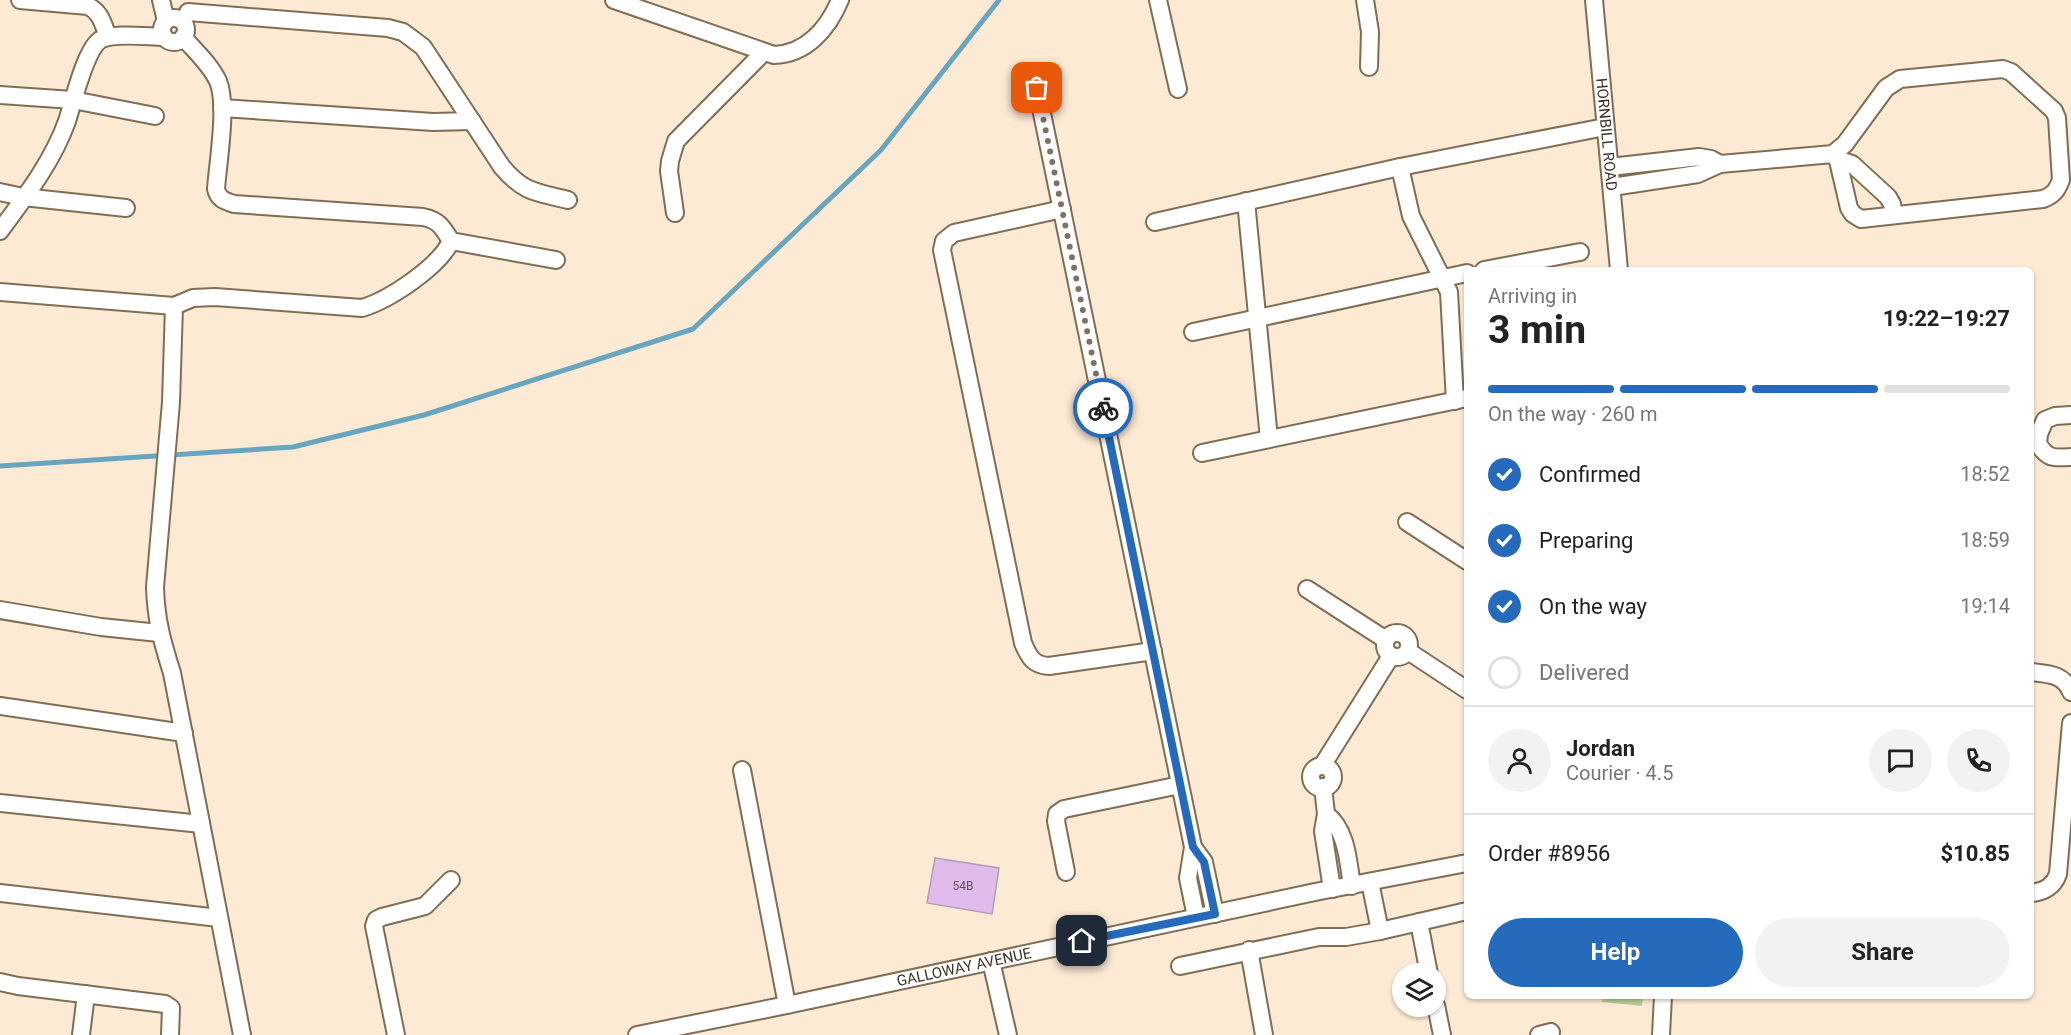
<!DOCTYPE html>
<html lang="en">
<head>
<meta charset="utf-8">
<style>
  :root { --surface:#fff; --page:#f2f2f2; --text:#222; --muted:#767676; --line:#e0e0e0; --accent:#256abb }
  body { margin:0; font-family:Roboto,sans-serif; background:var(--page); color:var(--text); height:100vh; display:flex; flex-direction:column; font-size:22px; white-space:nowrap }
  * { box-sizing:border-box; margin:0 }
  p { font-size:20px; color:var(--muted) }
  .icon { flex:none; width:33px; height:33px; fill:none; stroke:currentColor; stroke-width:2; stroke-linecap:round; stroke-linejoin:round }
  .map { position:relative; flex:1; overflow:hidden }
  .panel { position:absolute; left:1464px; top:267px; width:570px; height:732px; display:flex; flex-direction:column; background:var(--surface); border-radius:9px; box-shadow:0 2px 4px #0004 }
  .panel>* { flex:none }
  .controls { position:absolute; left:1392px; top:963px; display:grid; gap:12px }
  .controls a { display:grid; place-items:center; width:54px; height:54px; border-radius:50%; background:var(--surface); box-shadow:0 2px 4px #0004; font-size:30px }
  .pin { position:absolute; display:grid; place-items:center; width:51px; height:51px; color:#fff; margin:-26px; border-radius:12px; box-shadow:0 3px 9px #0006 }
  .courier { position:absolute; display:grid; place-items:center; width:60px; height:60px; margin:-30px; border:4px solid #256abb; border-radius:50%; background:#fff; color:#222; box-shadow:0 2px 8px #0007 }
  .overview em { font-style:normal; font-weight:700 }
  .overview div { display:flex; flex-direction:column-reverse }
  .overview { display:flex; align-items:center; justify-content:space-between; height:102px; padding:0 24px }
  h1 { font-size:39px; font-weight:700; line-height:45px }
  .bar { display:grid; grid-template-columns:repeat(4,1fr); gap:9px 6px; align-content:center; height:72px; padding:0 24px }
  .bar i { height:8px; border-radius:4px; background:var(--line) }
  .bar .active { background:var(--accent) }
  .bar p { grid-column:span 4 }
  .line { display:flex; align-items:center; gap:15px; padding:0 24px; border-top:2px solid var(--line) }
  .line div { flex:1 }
  .round { display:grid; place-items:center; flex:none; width:63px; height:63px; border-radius:32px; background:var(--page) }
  ol { padding:0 24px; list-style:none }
  li { display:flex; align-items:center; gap:18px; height:66px }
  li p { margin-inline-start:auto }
  li .icon { padding:6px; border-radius:50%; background:var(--accent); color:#fff; stroke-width:4 }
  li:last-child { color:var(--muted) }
  li i { width:33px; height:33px; border:3px solid var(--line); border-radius:50% }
  .action { display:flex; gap:12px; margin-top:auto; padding:12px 24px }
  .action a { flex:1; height:69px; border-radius:36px; background:var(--accent); color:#fff; font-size:24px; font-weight:700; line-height:69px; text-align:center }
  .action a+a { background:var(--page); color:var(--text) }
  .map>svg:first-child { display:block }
</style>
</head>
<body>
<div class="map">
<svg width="2071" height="1035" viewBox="0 0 2071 1035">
  <rect width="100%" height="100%" fill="#fdead4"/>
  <!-- green -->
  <path fill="#b9cf9e" d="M1602,996H1643L1642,1006L1602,1002Z"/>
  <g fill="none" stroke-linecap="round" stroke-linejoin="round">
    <!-- stream -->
    <path stroke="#67a5c0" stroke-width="5" d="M0,466L293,447L424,415L693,329L881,150L999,0"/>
  </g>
  <!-- building -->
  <path fill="#dfbceb" stroke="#b29db9" stroke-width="1.5" d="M935,858L999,868L992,914L927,903Z"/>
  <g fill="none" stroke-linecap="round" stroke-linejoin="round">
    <!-- minor casing -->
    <g stroke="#816d54" stroke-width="20">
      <g id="minor">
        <path d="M20,0L88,6C101,12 103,24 108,37"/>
        <path d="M161,0L166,21"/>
        <path d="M614,0L774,55C806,54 828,29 840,0"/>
        <path d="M1158,0L1178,89"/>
        <path d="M1365,0L1370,32L1369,67"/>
        <path id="s1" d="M1594,0L1619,270"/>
        <path d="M188,12L388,28L403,32L423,47L502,167C524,193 536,192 568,200"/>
        <circle cx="174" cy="30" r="12"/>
        <path d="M183,37C195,51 210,64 218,81C228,105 218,161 216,189C218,199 225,201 234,204L423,217C439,220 443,228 451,241L556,260"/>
        <path d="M1037,89L1193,847L1188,878L1196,917"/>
        <path d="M0,95L73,100L155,116"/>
        <path d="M222,108L433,122L472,121"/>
        <path d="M1837,159L1852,164L1888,197L1892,204L1894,215"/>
        <path d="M1400,167L1411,216L1449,292L1455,401"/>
        <path d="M1610,167L1699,157L1711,159L1720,164"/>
        <path d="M1612,187L1698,174L1720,164L1833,154L1845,144L1886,88L1900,79L2003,69L2011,72L2054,111L2057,118L2061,180C2057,190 2054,195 2043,199L1861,219L1853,214L1849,208L1836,152"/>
        <path d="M0,192L23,197L126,208"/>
        <path d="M1246,201L1269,439"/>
        <path d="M1062,209L954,233L944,241L942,250L1023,643C1029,657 1033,665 1049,666L1153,651"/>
        <path d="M675,213L669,171L670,161L676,141L763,53"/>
        <path d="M1155,222L1400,167L1605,127"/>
        <path d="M0,231C25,197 53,161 67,121C73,103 85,50 100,40C113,32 148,37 164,37"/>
        <path d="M1484,270L1580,252"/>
        <path d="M0,292L174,306L193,298L215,297L362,308C389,300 439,267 451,241"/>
        <path d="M174,306L171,402L155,587C156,620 162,641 172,673L242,1035"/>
        <path d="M1193,332L1467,273"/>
        <path d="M2038,444L2039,434L2045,420L2055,416L2071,415"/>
        <path d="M2031,445L2038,444C2048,459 2053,458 2071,457"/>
        <path d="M1202,453L1467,398"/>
        <path d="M1407,522L1467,561"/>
        <path d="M1307,589L1386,640"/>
        <path d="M0,610L101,627L159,633"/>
        <circle cx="1397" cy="645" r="12"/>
        <path d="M1408,651L1467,690"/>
        <path d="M2031,672C2048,674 2064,674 2071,692"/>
        <path d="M0,706L184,733"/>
        <path d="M1322,766L1391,656"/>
        <circle cx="1322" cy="777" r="11"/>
        <path d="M742,770L787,1005"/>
        <path d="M1323,787L1326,814L1323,831L1332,889"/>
        <path d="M0,803L201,824"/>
        <path d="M1326,814C1347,830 1348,861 1352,886"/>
        <path d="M1193,847L1204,862L1215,914"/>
        <path d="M1066,872L1056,821L1057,814L1064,809L1180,785"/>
        <path d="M1370,882L1380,931"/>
        <path d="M0,893L219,918"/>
        <path d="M2031,893C2044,892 2054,886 2058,874L2071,723"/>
        <path d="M1419,922L1429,974"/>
        <path d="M1249,950L1264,1035"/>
        <path d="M991,961L1008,1035"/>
        <path d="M1180,966L1319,937H1346L1380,931L1467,911"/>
        <path d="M0,982L18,986L165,1004L171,1008L170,1035"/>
        <path d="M1436,1005L1442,1035"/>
        <path d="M81,1035L86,994"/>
        <path d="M396,1035L374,926L376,920L382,917L425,906L451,880"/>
        <path id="s2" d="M637,1035L787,1005L1315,892L1467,863"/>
        <path d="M1539,1035L1551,1032"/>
        <path d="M1661,1035L1663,996"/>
      </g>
    </g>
    <!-- minor -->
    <use href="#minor" stroke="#fff" stroke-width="16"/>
  </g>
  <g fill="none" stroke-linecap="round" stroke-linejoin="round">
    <!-- done -->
    <path stroke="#7f7264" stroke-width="6" stroke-dasharray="0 10.8" d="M1037,88L1103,408"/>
    <!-- route -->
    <path stroke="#256abb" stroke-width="8" d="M1082,941L1215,914L1204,862L1193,847L1103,408"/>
  </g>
  <g text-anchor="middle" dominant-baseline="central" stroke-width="4.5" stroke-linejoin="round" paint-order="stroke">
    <!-- number labels -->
    <g font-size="12" fill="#645458">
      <text x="963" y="886">54B</text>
    </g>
    <!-- street labels -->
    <g font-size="15" fill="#3b3227" stroke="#fff">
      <text stroke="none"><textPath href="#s1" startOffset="135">HORNBILL ROAD</textPath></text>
      <text stroke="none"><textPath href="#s2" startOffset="334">GALLOWAY AVENUE</textPath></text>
    </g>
  </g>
</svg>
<div class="controls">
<a><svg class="icon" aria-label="layers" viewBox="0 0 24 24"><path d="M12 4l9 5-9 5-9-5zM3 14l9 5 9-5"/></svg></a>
</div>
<div class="pin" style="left:1037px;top:88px;background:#ea580c"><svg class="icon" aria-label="bag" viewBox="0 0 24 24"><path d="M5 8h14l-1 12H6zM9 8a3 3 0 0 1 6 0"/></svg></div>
<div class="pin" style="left:1082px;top:941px;background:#1f2937"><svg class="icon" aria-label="home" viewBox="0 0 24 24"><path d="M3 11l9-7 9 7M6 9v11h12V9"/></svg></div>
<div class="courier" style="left:1103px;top:408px"><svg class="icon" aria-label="bike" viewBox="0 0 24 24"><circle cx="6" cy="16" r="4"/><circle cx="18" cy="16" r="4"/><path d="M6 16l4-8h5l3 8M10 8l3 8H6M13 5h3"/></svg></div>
<section class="panel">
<div class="overview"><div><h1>3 min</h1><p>Arriving in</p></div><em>19:22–19:27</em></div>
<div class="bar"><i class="active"></i><i class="active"></i><i class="active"></i><i></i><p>On the way · 260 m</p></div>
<ol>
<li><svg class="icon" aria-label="check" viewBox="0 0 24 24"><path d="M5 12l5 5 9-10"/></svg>Confirmed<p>18:52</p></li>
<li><svg class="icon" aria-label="check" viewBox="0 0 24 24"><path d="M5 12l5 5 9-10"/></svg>Preparing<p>18:59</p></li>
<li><svg class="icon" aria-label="check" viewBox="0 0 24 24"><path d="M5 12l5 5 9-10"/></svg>On the way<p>19:14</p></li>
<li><i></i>Delivered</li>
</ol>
<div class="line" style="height:108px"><a class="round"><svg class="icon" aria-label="person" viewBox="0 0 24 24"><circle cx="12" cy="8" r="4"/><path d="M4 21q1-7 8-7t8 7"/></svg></a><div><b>Jordan</b><p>Courier · 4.5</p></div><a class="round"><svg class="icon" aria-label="chat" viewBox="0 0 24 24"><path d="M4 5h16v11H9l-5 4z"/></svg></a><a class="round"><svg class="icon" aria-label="phone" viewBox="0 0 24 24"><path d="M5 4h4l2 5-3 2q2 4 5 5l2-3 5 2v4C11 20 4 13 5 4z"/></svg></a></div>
<div class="line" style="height:78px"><div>Order #8956</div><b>$10.85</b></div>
<div class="action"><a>Help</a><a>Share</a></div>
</section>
</div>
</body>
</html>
